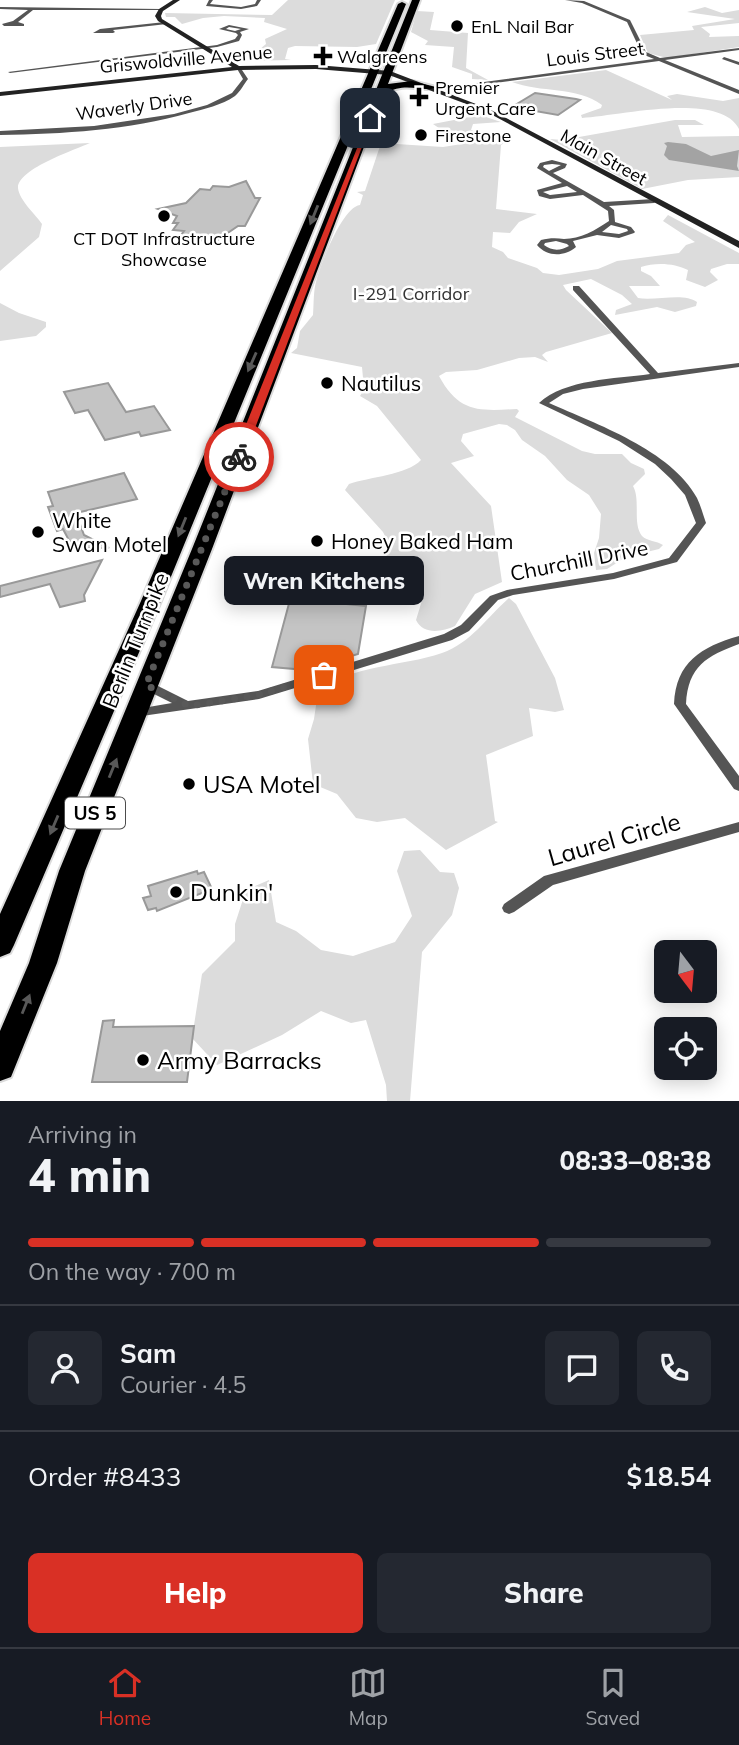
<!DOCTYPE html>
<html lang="en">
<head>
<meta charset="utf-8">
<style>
  :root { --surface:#171b24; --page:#242831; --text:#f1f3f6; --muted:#9ea1a6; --line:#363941; --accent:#d93025 }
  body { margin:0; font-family:Mulish,sans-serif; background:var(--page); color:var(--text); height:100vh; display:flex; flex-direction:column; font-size:26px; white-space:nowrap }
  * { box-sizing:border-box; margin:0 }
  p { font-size:23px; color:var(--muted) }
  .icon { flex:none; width:38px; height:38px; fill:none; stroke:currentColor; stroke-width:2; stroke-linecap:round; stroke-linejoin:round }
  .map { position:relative; height:1101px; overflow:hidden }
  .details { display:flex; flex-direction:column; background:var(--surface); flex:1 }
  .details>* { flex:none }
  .needle { width:46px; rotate:164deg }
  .tools { position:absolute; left:654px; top:940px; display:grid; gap:14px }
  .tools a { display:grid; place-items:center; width:63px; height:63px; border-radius:10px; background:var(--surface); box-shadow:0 4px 18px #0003; font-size:35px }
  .pin { position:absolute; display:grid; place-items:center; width:60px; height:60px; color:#fff; margin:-30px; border-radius:14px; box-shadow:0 4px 10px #0006 }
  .courier { position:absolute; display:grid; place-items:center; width:70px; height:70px; margin:-35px; border:5px solid #d93025; border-radius:50%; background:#fff; color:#222; box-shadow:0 2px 9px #0007 }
  .bubble { position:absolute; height:49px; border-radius:10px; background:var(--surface); box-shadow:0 4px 18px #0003; font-size:23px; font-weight:800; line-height:49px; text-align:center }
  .overview em { font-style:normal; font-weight:800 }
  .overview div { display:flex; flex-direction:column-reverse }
  .overview { display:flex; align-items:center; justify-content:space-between; height:119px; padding:0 28px }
  h1 { font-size:46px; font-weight:800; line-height:52px }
  .bar { display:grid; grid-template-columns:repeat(4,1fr); gap:10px 7px; align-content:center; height:84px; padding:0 28px }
  .bar i { height:9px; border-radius:5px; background:var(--line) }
  .bar .selected { background:var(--accent) }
  .bar p { grid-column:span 4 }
  .line { display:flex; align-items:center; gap:18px; padding:0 28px; border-top:2px solid var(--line) }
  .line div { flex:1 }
  .round { display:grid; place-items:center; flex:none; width:74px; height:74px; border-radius:10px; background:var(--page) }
  .button { display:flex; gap:14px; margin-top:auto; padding:14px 28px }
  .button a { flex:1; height:80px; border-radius:10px; background:var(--accent); color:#fff; font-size:28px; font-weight:800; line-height:80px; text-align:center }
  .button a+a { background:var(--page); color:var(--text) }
  .tab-bar { display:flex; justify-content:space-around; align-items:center; height:98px; border-top:2px solid var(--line); background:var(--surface); font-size:19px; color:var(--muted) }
  .tab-bar a { display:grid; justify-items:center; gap:4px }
  .tab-bar .selected { color:var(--accent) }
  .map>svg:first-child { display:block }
</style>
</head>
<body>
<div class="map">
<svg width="739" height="1101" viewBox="0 0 739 1101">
  <rect width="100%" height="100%" fill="#fff"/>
  <!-- green -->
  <path fill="#dcdcdc" d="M288,0H395L376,44L357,47L295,46L288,48L285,59L291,60L239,61L271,54L273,50L260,49L266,44L265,39L287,29L264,22L265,18L224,16L203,18L182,24L175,17H166L165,13L272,15Z
    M705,7L722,13L739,10V23L701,27L710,34L709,37L739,36V47L667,58L648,53L640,35L694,30L692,26L735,19L687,12Z
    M417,11L434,12L430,30L468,33L466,68L488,80L472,79V74L452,67L454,47L425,45L428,41L411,32Z
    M606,70L672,100L667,96L677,94L723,101L739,98V129C720,91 619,116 582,118L581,115L601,108L602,105C577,86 540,93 512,82Z
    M480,115L501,122L473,124L471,130L484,136L511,139L501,145L496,209L537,214L519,222L510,233L493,232L492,247L503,252L508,258L537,268L543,273L559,275L598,269L617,261L679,253L686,245L695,242L663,221L668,215L739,253V264H727L711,269L710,272L718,280L705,287L686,280L688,270C675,263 655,262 641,267V271L651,276L660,286H629L638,298C656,301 684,292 697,302L696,306L675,312L657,307L615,315L616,310L632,304L622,295L591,279L563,285L566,290L612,333L546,352L542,355L548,362L535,357L519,358L477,370L446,372L439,376C459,413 479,411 517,409L519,411L515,417L582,451L595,454H622L631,463L644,469L645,474L633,486C641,500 632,523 642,536C647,541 657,541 663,545L659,549L626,557L607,569L596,570L594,553L599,538L601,514L589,495L567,480L545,456L522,440L515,430L507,425L499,424L463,434L461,441L474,456L451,463L491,506L502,582L475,594L455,626C442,632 423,635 416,620L423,597L420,589L405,583L382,584L379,580L389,544L383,532L345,490L349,484C369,477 407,475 421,460L377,406L360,396L364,389L362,367L291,353L297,348L300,331L313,315C314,303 313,291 317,278C322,261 343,207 360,205L363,195L357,192L365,191L381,143L443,147L462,144L433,124Z
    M675,120H695L704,125H678L682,137L739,136V177L688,180L642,189L550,139L562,140Z
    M90,143C77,149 17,169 18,188C19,200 36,215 42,224L39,237L0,271V147Z
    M0,303L19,313L46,322V327L36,336L0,341Z
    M509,598L516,604L555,678L564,710L555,712L529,708L533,736L486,755L495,821L498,822L446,850L405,818L377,822L356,818L337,794L313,784L308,739L314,719L318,692C353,664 401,667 442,653C471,643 487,617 509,598Z
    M420,850L440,872L454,873L459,888L452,915L422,952L410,1101H387L386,1085L366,1020L351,1023L321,1011L282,1035L217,1065L192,1038L202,974L235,941V924L246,890L269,880L276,922L296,931L321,950L353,956L395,942L412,916L397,871L404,851Z"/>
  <!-- water -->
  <path fill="#a3a3a3" d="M668,142L686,144L711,156L739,150L737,166L739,171L669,160L664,155L667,146L664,143Z"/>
  <!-- building -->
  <path fill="#c4c4c4" stroke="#999" stroke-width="2" d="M535,93L576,99L580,100L558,115L512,107Z
    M246,181L255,198H260L245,226H238L210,245L192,235H181L184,231L173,230L178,223H173L177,216L158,209L186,203L200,189L210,190L213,186L229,187Z
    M108,383L126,412L154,406L170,430L141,436L139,432L105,440L88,410L75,413L64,392Z
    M124,473L137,499L76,513L84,535L109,548H73L63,529L57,531L48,507L53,506L48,492Z
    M102,560L84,595L85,601L60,607L50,584L0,597V586Z
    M291,596L347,600L345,604L366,606L358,654L306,670L272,667Z
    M197,871L198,874L204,872L212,889L157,911L156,908L148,910L143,898L151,896L148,886Z
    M114,1020L113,1027L194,1026L187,1082H92L103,1021Z"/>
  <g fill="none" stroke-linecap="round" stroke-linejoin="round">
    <!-- highway casing -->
    <g stroke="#dbdbdb" stroke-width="4">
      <path id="highway" d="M412,0H420L388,84L412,81L436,87C422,94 408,80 384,94L212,549L85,871L57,963L11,1077L0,1081V1031L29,963L59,871L192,549Z
        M402,2L406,4L161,601L14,945L10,953L0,957V914L141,601L398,4Z"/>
    </g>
    <!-- street -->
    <path fill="#555" fill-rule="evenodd" d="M209,0H213L210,4L241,7L255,4L257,0H261L257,6L241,9L206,6Z
      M565,0L584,1L630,20L646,52L660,58L739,48V50L665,60L739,90V94L659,61L435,91L432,89L654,59L642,54L627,22L582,3Z
      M0,7L161,9L163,10H33L18,22L24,24V26H4L2,24L13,21L28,10L0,9Z
      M165,22L167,24L113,30L115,32L113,33H93L100,29Z
      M229,25L249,29L240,32L242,35L239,41L217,47L10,73L8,72L217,45L235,39L238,35L236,33L219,29ZM229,27L241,29L235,31L226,29Z
      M724,57L739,62V65L722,59Z
      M236,67H240L248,79C244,84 240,92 235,96C222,105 204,109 189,113C129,130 63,134 0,135V131L94,126L174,114L207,105L232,93L243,79Z
      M552,160L567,164L565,168L553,173L604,202L654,199L657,201L654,203L609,206L614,210L615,222L631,227L635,232L634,233L619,238L597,235L573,241L576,247C564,257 547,257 537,245L541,240C549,238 556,238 564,239C580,239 596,230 609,221L608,211L583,195L550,199L539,196L537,190L562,183L537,168L540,163ZM552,164L561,165L549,171L543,167L544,165ZM567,186L577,192L550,195L543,192ZM611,225L627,229L628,231L619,234L602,232ZM556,241L567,244L569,246C560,251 552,251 544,245L545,243Z
      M573,286H579L658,373L739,363V367L583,389L563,394L549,403C596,424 671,450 697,498C701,506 703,515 706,523L677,562L614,579L513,595L498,600L469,631L452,640L259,699L135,717L131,716L129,713L131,710L172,703L142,688L140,685L142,682H150L188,701L258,691L444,634L461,625L490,596L507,590L613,573L669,558L696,523L685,495L671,479L655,464L619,441L539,403C565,379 615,379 650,374L573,290Z
      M739,636V644C707,656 688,666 686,704L739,776V791L734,789L674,704C676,662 701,647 739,636Z
      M739,822V832L553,885L514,912L509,914L504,912L502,908L504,904L544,876Z"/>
    <!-- secondary -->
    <path fill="#222" fill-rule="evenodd" d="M173,0H180L163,11L161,16L162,19L239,66L316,65L390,71L489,109L739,241V248L485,111L389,75L316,69L238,70L0,96V92L232,67L158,21L155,16L159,9Z"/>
    <!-- highway -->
    <use href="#highway" fill="#000" fill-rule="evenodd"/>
  </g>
  <!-- one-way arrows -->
  <defs><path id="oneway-solid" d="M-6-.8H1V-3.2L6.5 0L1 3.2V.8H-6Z" transform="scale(1.75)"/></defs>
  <g fill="#595959">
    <use href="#oneway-solid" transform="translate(314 215) rotate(112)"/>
    <use href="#oneway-solid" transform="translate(252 362) rotate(114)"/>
    <use href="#oneway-solid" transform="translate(182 527) rotate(112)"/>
    <use href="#oneway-solid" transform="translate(113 768) rotate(-68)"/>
    <use href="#oneway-solid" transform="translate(54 825) rotate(113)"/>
    <use href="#oneway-solid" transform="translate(26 1004) rotate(-68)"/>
  </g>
  <!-- route -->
  <path fill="#d93025" d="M370,116L373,118L244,457L235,459L233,457Z"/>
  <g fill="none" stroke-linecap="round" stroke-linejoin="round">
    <!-- done -->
    <path stroke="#595959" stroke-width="7" stroke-dasharray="0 12.6" d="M239,457L146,685L189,706L258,695L324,675"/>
  </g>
  <!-- markers -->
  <g fill="#000" stroke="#fff" stroke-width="2.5">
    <circle cx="457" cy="26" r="7"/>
    <path d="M319.5 45.5h7v7h7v7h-7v7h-7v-7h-7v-7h7z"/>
    <path d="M415.5 86.5h7v7h7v7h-7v7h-7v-7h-7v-7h7z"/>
    <circle cx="421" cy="135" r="7"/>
    <circle cx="164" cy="216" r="7"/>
    <circle cx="327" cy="383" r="7"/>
    <circle cx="38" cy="532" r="7"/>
    <circle cx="317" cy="541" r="7"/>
    <circle cx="189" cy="784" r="7"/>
    <circle cx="176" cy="892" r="7"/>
    <circle cx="143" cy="1060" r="7"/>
  </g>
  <g text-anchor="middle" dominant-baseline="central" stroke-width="5" stroke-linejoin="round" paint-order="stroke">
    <!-- far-poi labels -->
    <g font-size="18" fill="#000" stroke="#fff" text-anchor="start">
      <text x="471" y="26">EnL Nail Bar</text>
      <text x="337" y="56">Walgreens</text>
      <text x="435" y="87">Premier<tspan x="435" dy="21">Urgent Care</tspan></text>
      <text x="435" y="135">Firestone</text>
      <text x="164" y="238" text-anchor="middle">CT DOT Infrastructure<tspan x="164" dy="21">Showcase</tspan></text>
    </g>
    <!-- far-street labels -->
    <g font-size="18" fill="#000" stroke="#fff">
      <text transform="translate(595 54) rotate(-7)">Louis Street</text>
      <text transform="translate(186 59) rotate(-5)">Griswoldville Avenue</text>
      <text transform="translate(134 106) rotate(-8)">Waverly Drive</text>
      <text transform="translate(604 157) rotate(29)">Main Street</text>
    </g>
    <!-- far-park labels -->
    <g font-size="18" fill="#333" stroke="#fff">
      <text x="411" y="293">I-291 Corridor</text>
    </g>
    <!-- shield labels -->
    <rect fill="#fff" stroke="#4c4c4c" stroke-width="2" x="65" y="797.5" width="60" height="31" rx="5"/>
    <g font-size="19" font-weight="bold" fill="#000">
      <text x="95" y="813">US 5</text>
    </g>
    <!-- poi labels -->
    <g font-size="21" fill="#000" stroke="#fff" text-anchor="start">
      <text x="341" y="383">Nautilus</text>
      <text x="52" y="520">White<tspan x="52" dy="24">Swan Motel</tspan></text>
      <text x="331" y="541">Honey Baked Ham</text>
    </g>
    <!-- street labels -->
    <g font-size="21" fill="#000" stroke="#fff">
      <text transform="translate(579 560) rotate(-11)">Churchill Drive</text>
      <text transform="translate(135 640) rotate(-68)">Berlin Turnpike</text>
    </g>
    <!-- near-poi labels -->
    <g font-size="24" fill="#000" stroke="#fff" text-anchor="start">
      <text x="203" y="784">USA Motel</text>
      <text x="190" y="892">Dunkin'</text>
      <text x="157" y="1060">Army Barracks</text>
    </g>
    <!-- near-street labels -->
    <g font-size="24" fill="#000" stroke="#fff">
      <text transform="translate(614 839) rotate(-16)">Laurel Circle</text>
    </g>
  </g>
</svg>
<div class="tools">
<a><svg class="needle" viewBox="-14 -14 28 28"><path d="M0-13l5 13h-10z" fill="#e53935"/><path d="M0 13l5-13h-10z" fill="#9ea1a6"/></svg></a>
<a><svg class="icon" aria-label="locate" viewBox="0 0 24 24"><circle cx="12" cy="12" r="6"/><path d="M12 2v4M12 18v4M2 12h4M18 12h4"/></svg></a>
</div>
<div class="pin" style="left:324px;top:675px;background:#ea580c"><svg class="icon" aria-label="bag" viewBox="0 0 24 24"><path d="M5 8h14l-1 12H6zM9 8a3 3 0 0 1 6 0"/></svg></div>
<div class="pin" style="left:370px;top:118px;background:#1f2937"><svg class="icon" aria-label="home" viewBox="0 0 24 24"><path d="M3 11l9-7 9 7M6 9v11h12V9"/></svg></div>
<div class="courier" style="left:239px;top:457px"><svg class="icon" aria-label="bike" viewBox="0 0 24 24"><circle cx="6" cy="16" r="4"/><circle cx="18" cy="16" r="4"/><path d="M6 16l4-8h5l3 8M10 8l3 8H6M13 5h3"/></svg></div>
<div class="bubble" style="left:224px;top:556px;width:200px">Wren Kitchens</div>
</div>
<section class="details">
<div class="overview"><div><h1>4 min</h1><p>Arriving in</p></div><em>08:33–08:38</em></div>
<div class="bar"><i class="selected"></i><i class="selected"></i><i class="selected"></i><i></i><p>On the way · 700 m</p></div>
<div class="line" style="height:126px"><a class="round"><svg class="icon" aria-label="person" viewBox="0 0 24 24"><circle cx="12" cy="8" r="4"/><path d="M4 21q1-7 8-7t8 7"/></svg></a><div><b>Sam</b><p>Courier · 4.5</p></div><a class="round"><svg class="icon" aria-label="chat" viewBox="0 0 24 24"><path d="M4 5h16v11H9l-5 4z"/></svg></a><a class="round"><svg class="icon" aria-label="phone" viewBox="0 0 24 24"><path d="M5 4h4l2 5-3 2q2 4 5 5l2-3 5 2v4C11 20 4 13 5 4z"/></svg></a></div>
<div class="line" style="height:91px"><div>Order #8433</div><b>$18.54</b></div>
<div class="button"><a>Help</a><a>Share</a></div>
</section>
<nav class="tab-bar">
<a class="selected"><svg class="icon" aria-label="home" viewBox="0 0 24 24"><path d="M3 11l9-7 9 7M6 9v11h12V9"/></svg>Home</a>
<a><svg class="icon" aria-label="map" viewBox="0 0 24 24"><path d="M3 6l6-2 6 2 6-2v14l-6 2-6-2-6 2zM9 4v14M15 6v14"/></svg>Map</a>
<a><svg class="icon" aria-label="saved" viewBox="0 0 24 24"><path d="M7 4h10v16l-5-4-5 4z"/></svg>Saved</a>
</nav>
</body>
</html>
